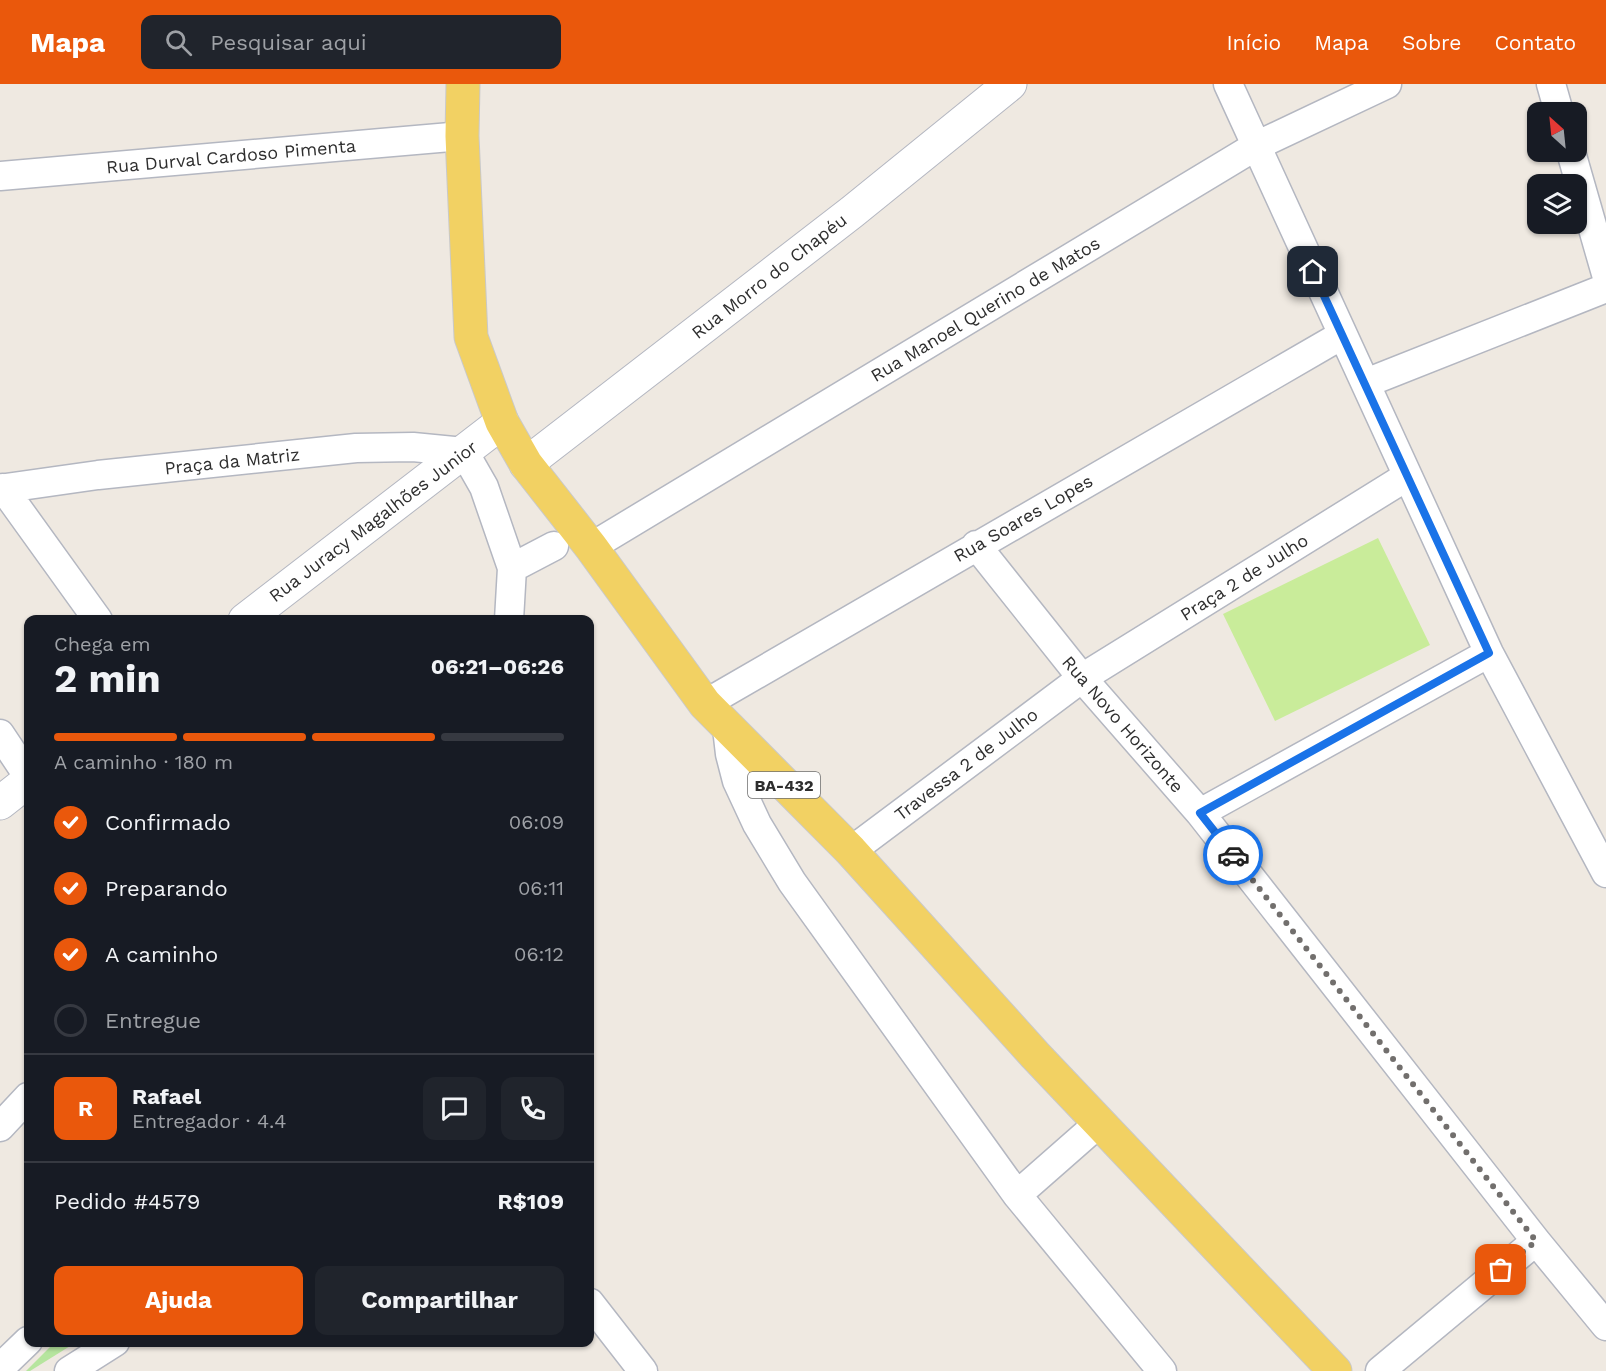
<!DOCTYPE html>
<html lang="pt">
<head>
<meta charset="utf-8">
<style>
  :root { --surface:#171b24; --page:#20242c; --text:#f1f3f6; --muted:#9ea1a6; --line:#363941; --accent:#ea580c }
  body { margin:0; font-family:"Work Sans",sans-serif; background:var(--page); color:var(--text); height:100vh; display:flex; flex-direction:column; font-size:22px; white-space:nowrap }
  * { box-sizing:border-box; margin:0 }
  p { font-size:20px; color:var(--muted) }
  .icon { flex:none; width:33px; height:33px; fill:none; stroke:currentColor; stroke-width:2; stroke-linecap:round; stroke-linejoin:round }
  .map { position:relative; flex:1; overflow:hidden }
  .side { position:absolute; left:24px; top:531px; width:570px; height:732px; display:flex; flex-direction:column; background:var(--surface); border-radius:12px; box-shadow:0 2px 4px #0004 }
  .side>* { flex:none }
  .needle { width:39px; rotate:333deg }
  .buttons { position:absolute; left:1527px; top:18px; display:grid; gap:12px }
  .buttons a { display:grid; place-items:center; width:60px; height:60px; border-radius:12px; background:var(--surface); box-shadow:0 2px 4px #0004; font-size:30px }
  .pin { position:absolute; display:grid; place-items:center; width:51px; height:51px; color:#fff; margin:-26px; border-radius:12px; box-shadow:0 3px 9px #0006 }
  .courier { position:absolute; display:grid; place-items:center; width:60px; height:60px; margin:-30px; border:4px solid #1a73e8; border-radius:50%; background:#fff; color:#222; box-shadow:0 2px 8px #0007 }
  .overview em { font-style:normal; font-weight:700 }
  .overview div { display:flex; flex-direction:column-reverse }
  .overview { display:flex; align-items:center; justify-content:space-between; height:102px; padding:0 30px }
  h1 { font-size:39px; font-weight:700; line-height:45px }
  .bar { display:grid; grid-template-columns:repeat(4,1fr); gap:9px 6px; align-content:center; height:72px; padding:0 30px }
  .bar i { height:8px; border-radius:4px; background:var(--line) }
  .bar .selected { background:var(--accent) }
  .bar p { grid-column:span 4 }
  .line { display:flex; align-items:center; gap:15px; padding:0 30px; border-top:2px solid var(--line) }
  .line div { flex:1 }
  .round { display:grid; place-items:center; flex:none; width:63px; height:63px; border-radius:12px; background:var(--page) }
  ol { padding:0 30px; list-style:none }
  li { display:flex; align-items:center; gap:18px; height:66px }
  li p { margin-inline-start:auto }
  li .icon { padding:6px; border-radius:50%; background:var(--accent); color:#fff; stroke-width:4 }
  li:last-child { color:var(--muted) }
  li i { width:33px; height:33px; border:3px solid var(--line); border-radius:50% }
  .primary-button { display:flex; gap:12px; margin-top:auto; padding:12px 30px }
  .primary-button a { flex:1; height:69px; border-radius:12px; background:var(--accent); color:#fff; font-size:24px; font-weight:700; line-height:69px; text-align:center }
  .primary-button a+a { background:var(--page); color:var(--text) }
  header { display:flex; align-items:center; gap:36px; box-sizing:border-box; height:84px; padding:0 30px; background:var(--accent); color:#fff }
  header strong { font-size:28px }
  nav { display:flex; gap:33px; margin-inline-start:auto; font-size:21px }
  .search { width:420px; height:54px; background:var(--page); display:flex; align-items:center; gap:15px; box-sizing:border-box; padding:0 21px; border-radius:12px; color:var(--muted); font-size:22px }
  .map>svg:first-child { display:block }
</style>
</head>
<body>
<header>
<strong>Mapa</strong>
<div class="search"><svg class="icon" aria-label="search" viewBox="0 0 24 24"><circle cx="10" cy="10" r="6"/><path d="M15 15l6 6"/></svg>Pesquisar aqui</div>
<nav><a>Início</a><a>Mapa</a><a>Sobre</a><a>Contato</a></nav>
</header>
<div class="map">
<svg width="1606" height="1287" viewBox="0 0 1606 1287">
  <rect width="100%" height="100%" fill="#efe9e1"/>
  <!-- green -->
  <path fill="#b6e59e" d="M54,1259H75L30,1287H26Z"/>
  <!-- pitch -->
  <path fill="#c9ec9a" d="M1378,454L1430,561L1275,637L1223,530Z"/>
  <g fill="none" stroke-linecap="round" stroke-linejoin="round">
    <!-- street casing -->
    <g stroke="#b4b7c1" stroke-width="31">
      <path id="street" d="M1228,0L1489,569L1606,789
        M1551,0L1559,28
        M1571,68L1606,190
        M0,92L462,52
        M1366,299L1606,204
        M3,404L98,536
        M0,405L98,391L356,364L413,363L464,368L484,403L512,484L509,536
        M976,461L1082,594L1200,729L1536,1157L1606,1242
        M591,463L1256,62L1387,0
        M512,484L554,462
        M705,620L1342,251
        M727,644L730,670L737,697L757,740L792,798L1017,1111L1162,1287
        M0,650L28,692
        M1200,729L1489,569
        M851,767L1082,594L1406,393
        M0,1043L28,1013
        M1017,1111L1099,1039
        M590,1219L643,1287
        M0,1284L28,1257
        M69,1287L115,1258
        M1380,1287L1536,1157"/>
    </g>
    <!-- secondary casing -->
    <g stroke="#b4b7c1" stroke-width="35">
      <path id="secondary" d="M526,380L852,128L1010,0
        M245,536L502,338
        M0,719L28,697"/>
    </g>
    <!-- primary casing -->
    <g stroke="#c9c9c9" stroke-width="35">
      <path id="primary" d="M463,0L462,52L471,253L502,338L526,380L591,463L705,620L851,767L1035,971L1335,1287"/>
    </g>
    <!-- street -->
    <use href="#street" stroke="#fff" stroke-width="28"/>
    <!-- secondary -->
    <use href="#secondary" stroke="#fff" stroke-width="33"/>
    <!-- primary -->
    <use href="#primary" stroke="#f2d163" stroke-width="33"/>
  </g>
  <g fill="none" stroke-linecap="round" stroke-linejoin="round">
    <!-- done -->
    <path stroke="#726f6d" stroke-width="6" stroke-dasharray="0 10.8" d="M1233,771L1536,1157L1501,1186"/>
    <!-- route -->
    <path stroke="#1a73e8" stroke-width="8" d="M1233,771L1200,729L1489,569L1313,188"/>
  </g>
  <g text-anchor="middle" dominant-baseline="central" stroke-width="6" stroke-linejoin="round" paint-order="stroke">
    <!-- shield labels -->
    <rect fill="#fff" stroke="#6d6d6d" stroke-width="1.5" x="748" y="688" width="72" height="26" rx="4.5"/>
    <g font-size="16" font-weight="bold" fill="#2e2e2e">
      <text x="784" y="701">BA-432</text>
    </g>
    <!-- street labels -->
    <g font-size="18" fill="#2e2e2e" stroke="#fff">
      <text transform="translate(231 72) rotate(-5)">Rua Durval Cardoso Pimenta</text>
      <text transform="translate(769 192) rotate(-38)">Rua Morro do Chapéu</text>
      <text transform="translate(985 225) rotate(-31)">Rua Manoel Querino de Matos</text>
      <text transform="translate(232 377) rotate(-6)">Praça da Matriz</text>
      <text transform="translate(1023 434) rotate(-30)">Rua Soares Lopes</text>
      <text transform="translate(373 437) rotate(-37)">Rua Juracy Magalhões Junior</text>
      <text transform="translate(1244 493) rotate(-32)">Praça 2 de Julho</text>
      <text transform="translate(1123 640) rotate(49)">Rua Novo Horizonte</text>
      <text transform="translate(966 680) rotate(-37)">Travessa 2 de Julho</text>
    </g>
  </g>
</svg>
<div class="buttons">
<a><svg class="needle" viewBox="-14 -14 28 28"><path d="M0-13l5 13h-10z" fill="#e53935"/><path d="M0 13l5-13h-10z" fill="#9ea1a6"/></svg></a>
<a><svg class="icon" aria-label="layers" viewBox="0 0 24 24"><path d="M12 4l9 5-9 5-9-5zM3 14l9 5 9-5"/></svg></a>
</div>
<div class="pin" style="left:1501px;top:1186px;background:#ea580c"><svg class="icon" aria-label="bag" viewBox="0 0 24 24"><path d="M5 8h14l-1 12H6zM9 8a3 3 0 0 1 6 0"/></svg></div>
<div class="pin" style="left:1313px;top:188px;background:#1f2937"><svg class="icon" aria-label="home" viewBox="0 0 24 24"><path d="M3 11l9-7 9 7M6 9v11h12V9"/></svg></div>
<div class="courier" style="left:1233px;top:771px"><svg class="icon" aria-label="car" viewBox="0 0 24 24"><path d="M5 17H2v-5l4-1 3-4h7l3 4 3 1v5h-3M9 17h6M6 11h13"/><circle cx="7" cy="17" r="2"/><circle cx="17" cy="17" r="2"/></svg></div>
<section class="side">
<div class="overview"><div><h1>2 min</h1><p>Chega em</p></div><em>06:21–06:26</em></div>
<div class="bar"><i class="selected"></i><i class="selected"></i><i class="selected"></i><i></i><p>A caminho · 180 m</p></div>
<ol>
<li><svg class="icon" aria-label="check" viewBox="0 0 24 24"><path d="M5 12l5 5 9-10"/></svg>Confirmado<p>06:09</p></li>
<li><svg class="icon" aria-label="check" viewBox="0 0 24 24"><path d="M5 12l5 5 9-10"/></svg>Preparando<p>06:11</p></li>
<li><svg class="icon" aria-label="check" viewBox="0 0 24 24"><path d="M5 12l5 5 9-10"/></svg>A caminho<p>06:12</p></li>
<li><i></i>Entregue</li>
</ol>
<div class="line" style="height:108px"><b class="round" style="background:var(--accent);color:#fff">R</b><div><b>Rafael</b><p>Entregador · 4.4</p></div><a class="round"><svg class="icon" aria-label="chat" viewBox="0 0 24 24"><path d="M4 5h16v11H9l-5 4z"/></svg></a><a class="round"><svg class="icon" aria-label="phone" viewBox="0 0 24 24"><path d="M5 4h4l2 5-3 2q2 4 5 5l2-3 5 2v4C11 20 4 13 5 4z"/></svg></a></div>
<div class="line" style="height:78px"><div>Pedido #4579</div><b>R$109</b></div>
<div class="primary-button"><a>Ajuda</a><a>Compartilhar</a></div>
</section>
</div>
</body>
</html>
